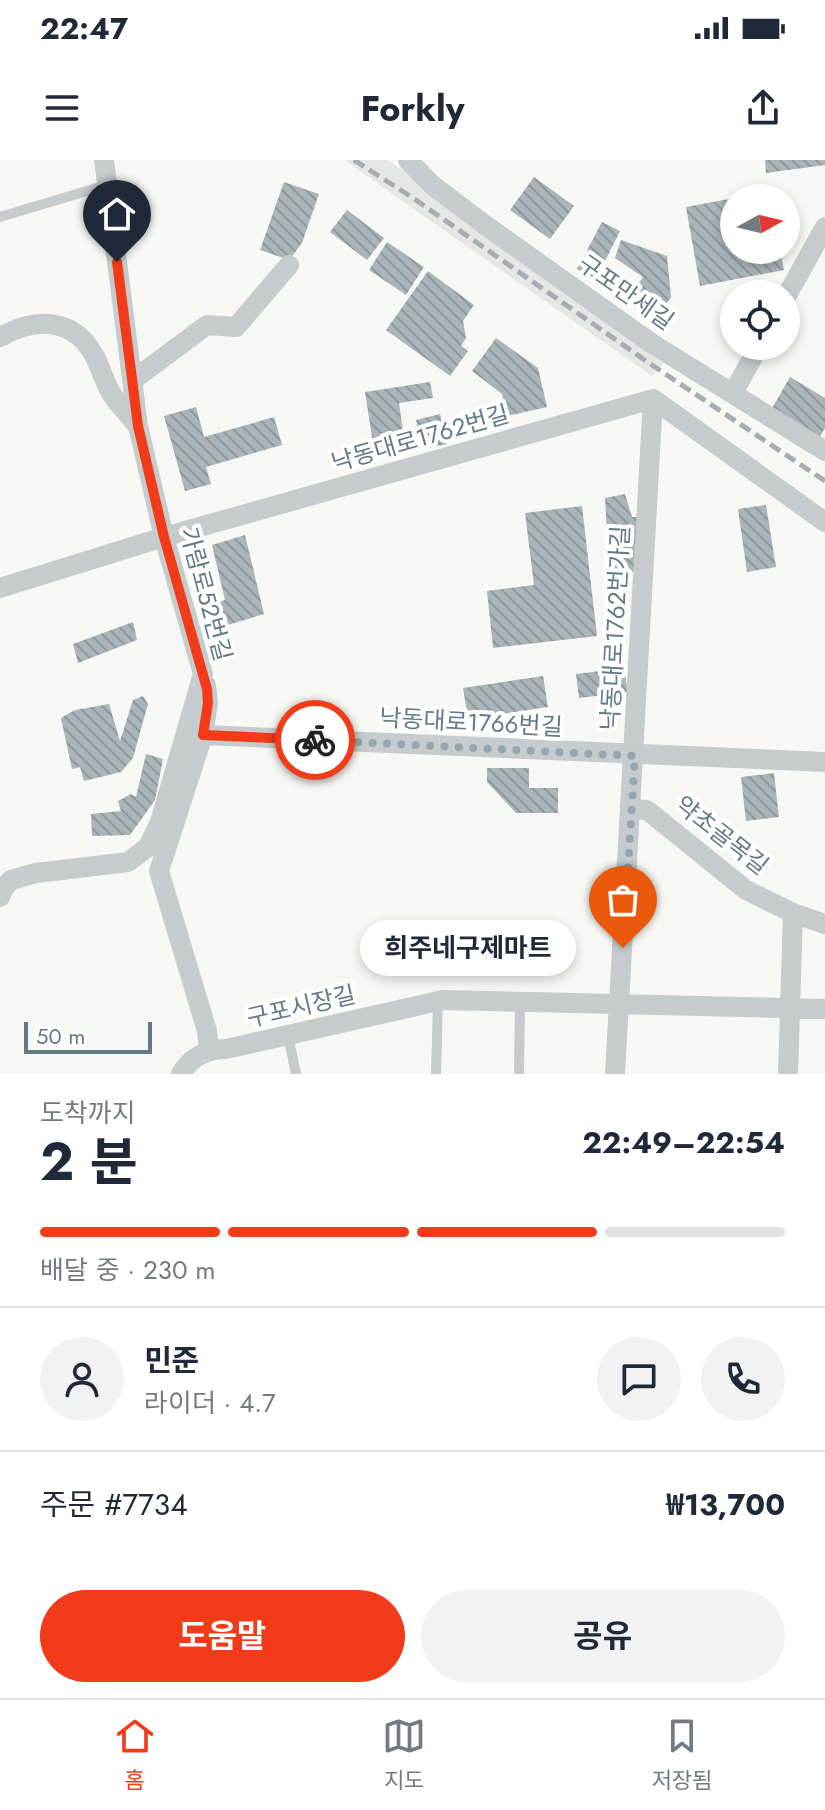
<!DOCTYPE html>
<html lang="ko">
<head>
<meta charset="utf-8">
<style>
  :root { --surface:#fff; --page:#f2f2f3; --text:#1f2937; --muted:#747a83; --line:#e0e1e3; --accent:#f23b19 }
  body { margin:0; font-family:Jost,"Noto Sans KR",sans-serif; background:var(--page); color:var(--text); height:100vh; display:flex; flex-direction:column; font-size:30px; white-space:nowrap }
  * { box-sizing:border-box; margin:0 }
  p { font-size:26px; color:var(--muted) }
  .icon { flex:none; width:44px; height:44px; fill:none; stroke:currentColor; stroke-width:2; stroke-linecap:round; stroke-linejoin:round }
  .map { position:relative; height:914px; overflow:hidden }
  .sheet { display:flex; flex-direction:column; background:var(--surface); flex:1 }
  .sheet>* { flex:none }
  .needle { width:52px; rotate:82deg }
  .fabs { position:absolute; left:720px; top:24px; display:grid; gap:16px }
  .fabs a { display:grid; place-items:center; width:80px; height:80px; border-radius:50%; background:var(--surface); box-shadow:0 4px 12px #0003; font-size:40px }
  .scale { position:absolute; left:24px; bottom:20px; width:128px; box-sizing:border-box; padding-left:8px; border:4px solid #637a87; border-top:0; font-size:22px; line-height:28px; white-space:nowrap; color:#637a87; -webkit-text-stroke:6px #fff; paint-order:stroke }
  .pin { position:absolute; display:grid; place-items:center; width:68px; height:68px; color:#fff; margin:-82px -34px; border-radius:50% 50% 50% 0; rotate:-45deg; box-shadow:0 0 8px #0007 }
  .pin .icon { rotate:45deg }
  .courier { position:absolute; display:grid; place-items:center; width:80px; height:80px; margin:-40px; border:6px solid #f23b19; border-radius:50%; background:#fff; color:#222; box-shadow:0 2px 10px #0007 }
  .bubble { position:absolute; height:56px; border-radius:28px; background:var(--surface); box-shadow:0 4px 12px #0003; font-size:26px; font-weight:700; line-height:56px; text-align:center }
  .summary em { font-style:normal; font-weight:700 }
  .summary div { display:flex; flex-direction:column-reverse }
  .summary { display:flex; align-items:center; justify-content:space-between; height:136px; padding:0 40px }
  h1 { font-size:52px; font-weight:700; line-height:60px }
  .bar { display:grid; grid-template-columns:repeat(4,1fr); gap:12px 8px; align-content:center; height:96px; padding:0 40px }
  .bar i { height:10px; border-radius:6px; background:var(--line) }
  .bar .active { background:var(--accent) }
  .bar p { grid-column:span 4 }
  .line { display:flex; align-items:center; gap:20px; padding:0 40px; border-top:2px solid var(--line) }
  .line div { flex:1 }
  .round { display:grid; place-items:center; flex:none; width:84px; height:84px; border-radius:42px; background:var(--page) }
  .action { display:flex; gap:16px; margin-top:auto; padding:16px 40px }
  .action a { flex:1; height:92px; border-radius:48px; background:var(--accent); color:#fff; font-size:32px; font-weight:700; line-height:92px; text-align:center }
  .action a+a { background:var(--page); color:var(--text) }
  .status { display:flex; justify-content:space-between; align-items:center; height:56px; padding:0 40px; background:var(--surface); direction:ltr }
  .status svg { height:22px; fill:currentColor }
  header { display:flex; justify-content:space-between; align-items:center; height:104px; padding:0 40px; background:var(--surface); font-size:36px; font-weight:700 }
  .menu { display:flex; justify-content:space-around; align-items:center; height:112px; border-top:2px solid var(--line); background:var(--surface); font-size:22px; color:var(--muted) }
  .menu a { display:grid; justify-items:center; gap:4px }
  .menu .active { color:var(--accent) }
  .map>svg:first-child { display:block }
</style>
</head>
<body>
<div class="status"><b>22:47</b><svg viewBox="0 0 49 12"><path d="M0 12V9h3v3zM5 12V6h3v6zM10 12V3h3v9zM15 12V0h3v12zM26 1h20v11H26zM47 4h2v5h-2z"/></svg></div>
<header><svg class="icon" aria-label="menu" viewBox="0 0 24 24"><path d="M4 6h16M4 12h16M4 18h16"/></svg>Forkly<svg class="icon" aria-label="share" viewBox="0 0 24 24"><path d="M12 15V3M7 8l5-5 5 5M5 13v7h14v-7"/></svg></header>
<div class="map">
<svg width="825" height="914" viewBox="0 0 825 914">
  <defs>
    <pattern id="building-back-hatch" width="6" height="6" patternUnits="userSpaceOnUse" patternTransform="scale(2)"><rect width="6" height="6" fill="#aab5b9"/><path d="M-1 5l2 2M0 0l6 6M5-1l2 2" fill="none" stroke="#8e989c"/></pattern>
  </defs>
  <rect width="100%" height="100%" fill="#f7f7f4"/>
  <!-- built -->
  <path fill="#e5e7e5" d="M344,0H388L671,195L652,216Z"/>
  <!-- building -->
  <path fill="url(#building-back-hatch)" d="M765,0H825V5L766,13Z
    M534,17L574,46L550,79L510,50Z
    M284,22L319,34L302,83L289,100L260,90Z
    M734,38V90H780L784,110L700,126L686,47Z
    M347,50L384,78L367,100L330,72Z
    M602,62L620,71L596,119L577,109Z
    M621,80L667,96L671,137L657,158L629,138L643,117L615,98Z
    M387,82L424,107L406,135L369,110Z
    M428,111L474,145L463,161L466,178L461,186L468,191L450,216L386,170Z
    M496,178L538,208L547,247L507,256L502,234L472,211Z
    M790,217L825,238V268L819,278L771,250Z
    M430,222L433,238L399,243L405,285L374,290L365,232Z
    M196,247L204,277L274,257L282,285L206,307L211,324L185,331L164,256Z
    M440,254L447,284L423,289L416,260Z
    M625,334L632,357H641L640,412L609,411L605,338Z
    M766,345L776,407L747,412L738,349Z
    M582,346L597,476L493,488L487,431L534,425L525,353Z
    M245,375L264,454L218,468L213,444L225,440L212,385Z
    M133,462L137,480L78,503L73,484Z
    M624,508L628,532L579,538L576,514Z
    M543,516L548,547L468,559L463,528Z
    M143,536L148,544L133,598L121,612L84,621L80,607L72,609L61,558L75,550L109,544L120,581L133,540Z
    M146,594L163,599L155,640L130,675L92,676L91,654L121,651L118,641L131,634L136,637Z
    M487,608H529V628H558V653H516L487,622Z
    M774,613L779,657L746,661L741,617Z"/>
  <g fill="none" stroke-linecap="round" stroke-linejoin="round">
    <!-- lane -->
    <path stroke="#c6cbcd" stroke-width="10" d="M0,57L107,25
      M288,875L296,914
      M436,914L438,842
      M519,914L520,842"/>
    <!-- street -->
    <path stroke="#c6cbcd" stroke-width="20" d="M408,0L431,24L481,62L651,183L825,291
      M786,137L825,67
      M0,177C36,157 74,157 95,197C102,210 105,225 113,236C120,246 129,255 137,265
      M133,220L207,165L236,167L289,105
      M733,233L759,186
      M0,428L164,377L653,239L825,362
      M206,525L208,543L203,575L159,711L207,871L209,889
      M203,575L825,602
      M631,649L647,650L746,730L793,753L825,764
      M0,737L3,729L11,720L36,713L128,702L148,687L160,662L203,514L164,377L138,266L104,0
      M181,914C190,897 208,889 226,889L443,840L825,849
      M615,914L653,239
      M788,914L793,753"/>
    <!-- rail -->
    <path stroke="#a6adb2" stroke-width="5" stroke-dasharray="12 6" stroke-linecap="butt" d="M354,0L413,38L649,203L825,321"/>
  </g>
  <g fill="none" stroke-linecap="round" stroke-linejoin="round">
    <!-- done -->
    <path stroke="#97a6ad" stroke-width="8" stroke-dasharray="0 14.4" d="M315,580L635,596L623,788"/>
    <!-- route -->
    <path stroke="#f23b19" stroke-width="10" d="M117,102L138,266L164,377L207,529L208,543L203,575L315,580"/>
  </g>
  <g text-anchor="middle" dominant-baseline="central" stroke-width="8" stroke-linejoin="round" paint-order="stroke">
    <!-- street labels -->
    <g font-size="24" fill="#637a87" stroke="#fff">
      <text transform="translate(626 132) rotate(35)">구포만세길</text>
      <text transform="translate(420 278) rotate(-16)">낙동대로1762번길</text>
      <text transform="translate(206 434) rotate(75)">가람로52번길</text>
      <text transform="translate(615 468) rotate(-87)">낙동대로1762번가길</text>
      <text transform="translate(471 562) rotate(3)">낙동대로1766번길</text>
      <text transform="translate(722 675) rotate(38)">약초골목길</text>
      <text transform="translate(301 846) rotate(-13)">구포시장길</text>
    </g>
  </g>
</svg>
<div class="fabs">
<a><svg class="needle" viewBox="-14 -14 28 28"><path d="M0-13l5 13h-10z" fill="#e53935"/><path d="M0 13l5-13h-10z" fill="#747a83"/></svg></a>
<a><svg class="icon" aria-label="locate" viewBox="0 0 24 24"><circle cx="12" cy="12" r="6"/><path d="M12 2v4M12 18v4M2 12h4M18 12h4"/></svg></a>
</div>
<div class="scale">50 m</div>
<div class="pin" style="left:623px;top:788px;background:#ea580c"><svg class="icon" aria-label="bag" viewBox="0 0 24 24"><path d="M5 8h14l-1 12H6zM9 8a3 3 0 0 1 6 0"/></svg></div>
<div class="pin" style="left:117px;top:102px;background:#1f2937"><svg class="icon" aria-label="home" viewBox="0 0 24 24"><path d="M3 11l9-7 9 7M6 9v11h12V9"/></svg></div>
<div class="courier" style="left:315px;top:580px"><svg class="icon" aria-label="bike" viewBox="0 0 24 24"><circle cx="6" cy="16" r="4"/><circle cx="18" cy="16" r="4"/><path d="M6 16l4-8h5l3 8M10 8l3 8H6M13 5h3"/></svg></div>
<div class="bubble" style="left:360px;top:760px;width:216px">희주네구제마트</div>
</div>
<section class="sheet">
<div class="summary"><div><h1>2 분</h1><p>도착까지</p></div><em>22:49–22:54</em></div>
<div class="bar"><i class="active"></i><i class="active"></i><i class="active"></i><i></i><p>배달 중 · 230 m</p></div>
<div class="line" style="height:144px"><a class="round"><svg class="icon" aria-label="person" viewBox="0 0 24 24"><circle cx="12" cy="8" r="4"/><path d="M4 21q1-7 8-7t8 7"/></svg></a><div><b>민준</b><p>라이더 · 4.7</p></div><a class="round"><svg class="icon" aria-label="chat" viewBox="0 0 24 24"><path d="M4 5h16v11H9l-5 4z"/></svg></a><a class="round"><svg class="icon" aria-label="phone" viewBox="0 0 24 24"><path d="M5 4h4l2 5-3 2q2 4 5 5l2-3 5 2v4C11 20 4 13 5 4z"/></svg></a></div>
<div class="line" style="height:104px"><div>주문 #7734</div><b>₩13,700</b></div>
<div class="action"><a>도움말</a><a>공유</a></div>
</section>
<nav class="menu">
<a class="active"><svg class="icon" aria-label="home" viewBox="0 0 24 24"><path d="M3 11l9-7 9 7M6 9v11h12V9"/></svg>홈</a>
<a><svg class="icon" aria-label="map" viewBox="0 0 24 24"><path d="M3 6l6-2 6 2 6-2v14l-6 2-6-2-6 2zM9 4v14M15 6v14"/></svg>지도</a>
<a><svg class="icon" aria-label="saved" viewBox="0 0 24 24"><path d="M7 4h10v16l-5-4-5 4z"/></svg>저장됨</a>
</nav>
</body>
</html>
